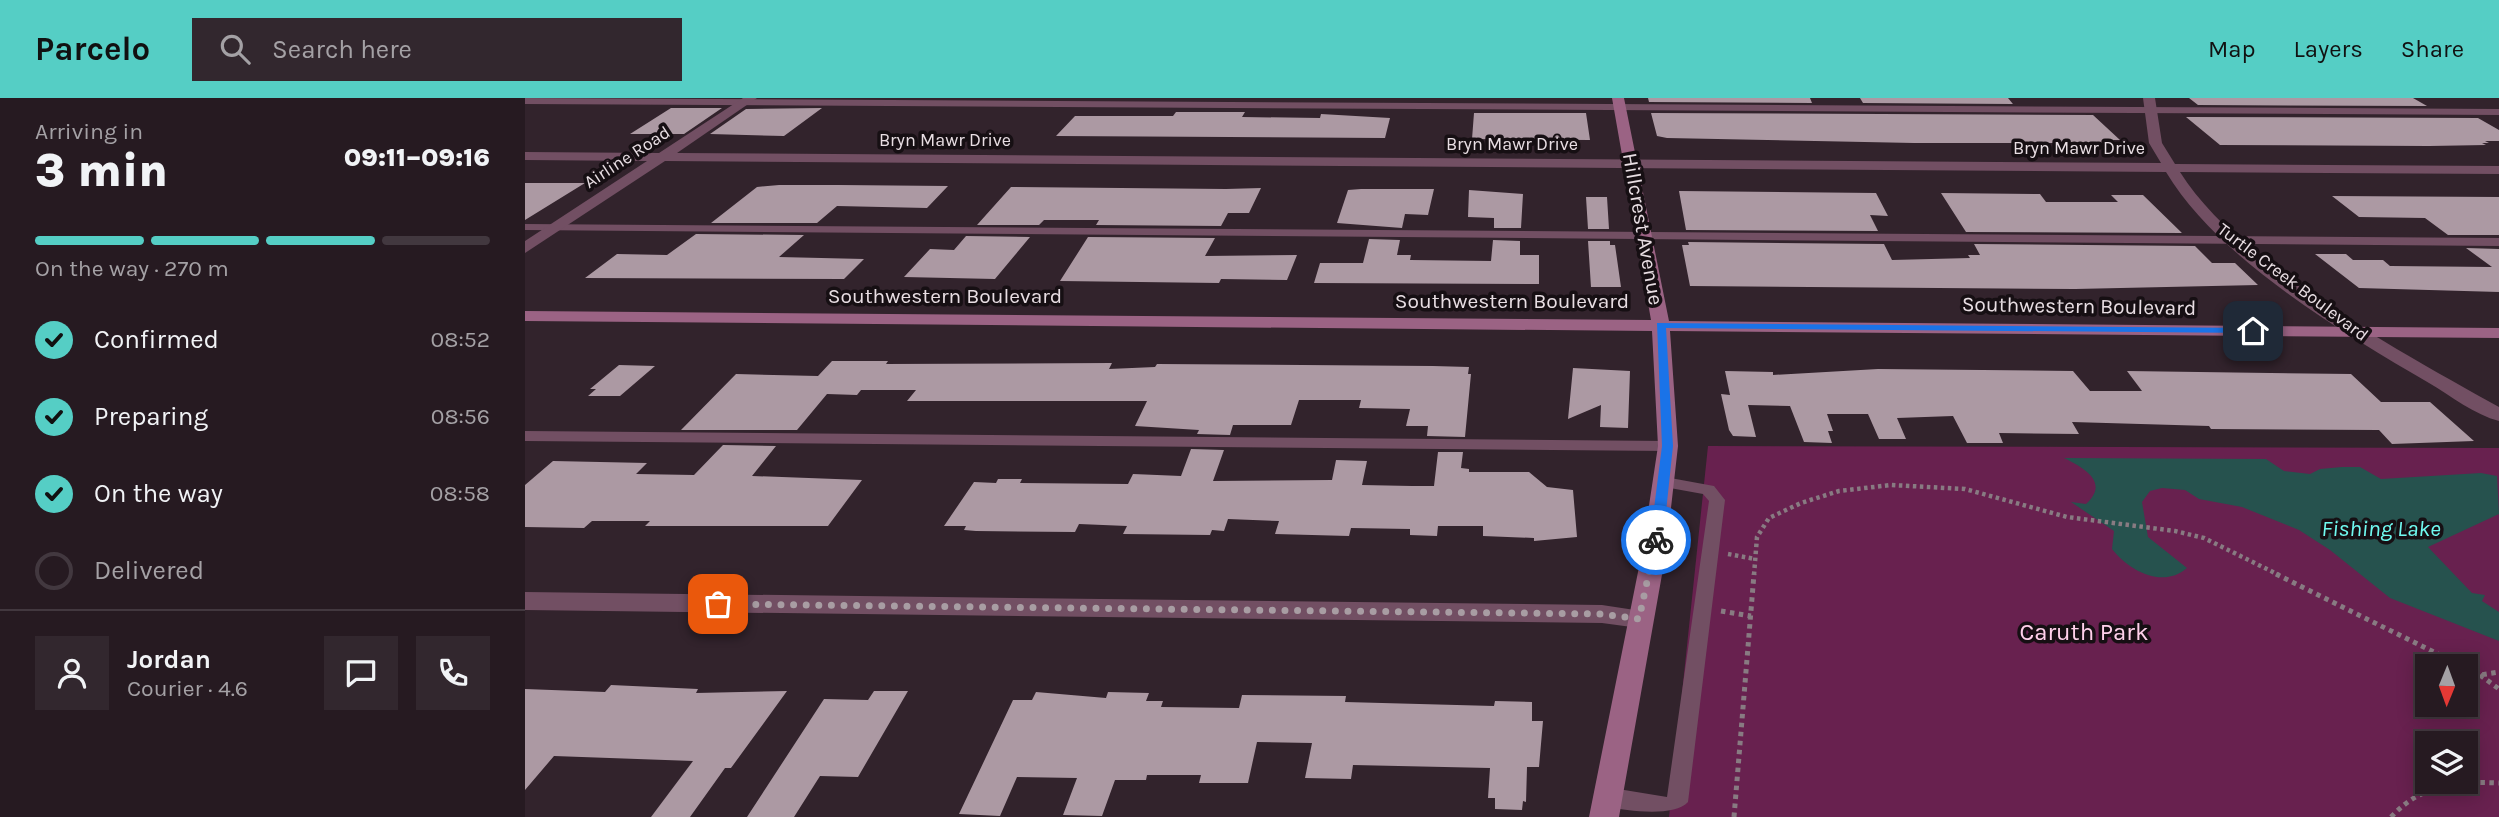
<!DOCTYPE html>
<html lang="en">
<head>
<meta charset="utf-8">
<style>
  :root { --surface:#261a21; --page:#32272e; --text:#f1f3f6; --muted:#a4a1a5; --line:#42383f; --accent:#55cec5 }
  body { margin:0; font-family:Karla,sans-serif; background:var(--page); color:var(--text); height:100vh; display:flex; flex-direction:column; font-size:26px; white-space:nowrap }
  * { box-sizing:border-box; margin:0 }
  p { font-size:23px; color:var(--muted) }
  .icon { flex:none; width:38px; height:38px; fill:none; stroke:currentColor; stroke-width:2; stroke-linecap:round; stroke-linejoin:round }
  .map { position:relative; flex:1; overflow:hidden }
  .drawer { display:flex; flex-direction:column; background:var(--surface); width:525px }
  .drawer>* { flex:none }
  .needle { width:46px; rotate:181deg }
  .fabs { position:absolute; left:1890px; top:556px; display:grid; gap:14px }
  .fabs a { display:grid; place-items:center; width:63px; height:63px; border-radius:0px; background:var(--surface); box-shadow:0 4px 18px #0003,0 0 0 2px var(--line); font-size:35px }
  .pin { position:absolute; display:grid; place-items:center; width:60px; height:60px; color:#fff; margin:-30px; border-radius:14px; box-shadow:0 4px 10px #0006 }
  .courier { position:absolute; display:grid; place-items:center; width:70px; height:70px; margin:-35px; border:5px solid #1a73e8; border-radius:50%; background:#fff; color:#222; box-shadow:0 2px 9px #0007 }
  .summary em { font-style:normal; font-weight:800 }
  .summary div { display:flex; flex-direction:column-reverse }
  .summary { display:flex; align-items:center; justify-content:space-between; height:119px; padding:0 35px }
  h1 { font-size:46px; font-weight:800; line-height:52px }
  .bar { display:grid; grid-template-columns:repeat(4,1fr); gap:10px 7px; align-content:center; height:84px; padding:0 35px }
  .bar i { height:9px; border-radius:5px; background:var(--line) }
  .bar .selected { background:var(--accent) }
  .bar p { grid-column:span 4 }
  .line { display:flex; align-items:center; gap:18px; padding:0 35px; border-top:2px solid var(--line) }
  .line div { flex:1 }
  .round { display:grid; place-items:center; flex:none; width:74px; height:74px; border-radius:0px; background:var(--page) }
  ol { padding:0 35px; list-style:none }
  li { display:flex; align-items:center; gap:21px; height:77px }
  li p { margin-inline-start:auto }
  li .icon { padding:7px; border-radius:50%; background:var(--accent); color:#111; stroke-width:4 }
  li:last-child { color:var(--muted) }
  li i { width:38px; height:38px; border:4px solid var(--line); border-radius:50% }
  header { display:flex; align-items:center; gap:42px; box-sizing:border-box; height:98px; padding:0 35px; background:var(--accent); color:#111 }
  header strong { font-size:33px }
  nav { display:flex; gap:38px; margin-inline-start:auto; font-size:24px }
  .search { width:490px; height:63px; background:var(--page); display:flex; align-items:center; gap:18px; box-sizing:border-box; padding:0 24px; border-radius:0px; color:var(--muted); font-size:26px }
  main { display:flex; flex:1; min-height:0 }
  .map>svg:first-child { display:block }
</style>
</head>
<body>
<header>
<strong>Parcelo</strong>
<div class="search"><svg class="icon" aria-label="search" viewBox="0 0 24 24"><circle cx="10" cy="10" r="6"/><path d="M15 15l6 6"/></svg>Search here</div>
<nav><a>Map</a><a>Layers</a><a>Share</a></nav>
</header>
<main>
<section class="drawer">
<div class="summary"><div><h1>3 min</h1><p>Arriving in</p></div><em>09:11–09:16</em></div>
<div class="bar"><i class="selected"></i><i class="selected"></i><i class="selected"></i><i></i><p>On the way · 270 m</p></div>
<ol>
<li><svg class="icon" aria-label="check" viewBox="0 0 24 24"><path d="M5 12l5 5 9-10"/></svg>Confirmed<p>08:52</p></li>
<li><svg class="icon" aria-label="check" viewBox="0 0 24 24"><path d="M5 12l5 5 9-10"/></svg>Preparing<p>08:56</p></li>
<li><svg class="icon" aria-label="check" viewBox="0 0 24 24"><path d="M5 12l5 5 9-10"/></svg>On the way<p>08:58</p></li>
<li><i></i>Delivered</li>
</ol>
<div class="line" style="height:126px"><a class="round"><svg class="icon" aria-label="person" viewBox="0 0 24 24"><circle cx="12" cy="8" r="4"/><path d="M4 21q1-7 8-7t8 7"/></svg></a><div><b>Jordan</b><p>Courier · 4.6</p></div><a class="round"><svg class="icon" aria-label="chat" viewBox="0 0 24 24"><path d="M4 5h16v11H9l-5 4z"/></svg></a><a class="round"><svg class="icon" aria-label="phone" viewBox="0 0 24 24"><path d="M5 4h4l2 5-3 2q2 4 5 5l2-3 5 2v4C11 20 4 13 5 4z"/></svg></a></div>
</section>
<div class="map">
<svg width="1974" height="719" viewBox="0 0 1974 719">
  <rect width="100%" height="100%" fill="#32232c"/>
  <!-- green -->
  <path fill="#68214f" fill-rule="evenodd" d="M1183,348L1974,350V719H1144ZM1902,569H1941V607H1902ZM1902,646H1941V684H1902Z"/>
  <!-- water -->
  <path fill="#26524e" d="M1539,360L1741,361L1759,373L1785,376L1795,371L1817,369H1835L1856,381L1956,375L1972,378L1974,416L1903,449L1947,495L1960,497L1957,503L1974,514V543L1865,500L1805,452L1774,432L1717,409L1674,401L1660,392L1637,390L1625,393L1617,404L1623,439L1662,470C1638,491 1604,473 1587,451L1589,433L1546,404L1561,406C1585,384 1559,370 1539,360Z"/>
  <!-- building -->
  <path fill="#ac99a3" d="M1123,0H1285L1287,5L1124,4Z
    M1335,0H1483L1488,6L1338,5Z
    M1664,0H1888L1902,8L1673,7Z
    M146,10H197L159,36H105Z
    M297,10L259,38L185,36L221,11Z
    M651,14H720L717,19L795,20L796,16L865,20L860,40L531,38L550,18H648Z
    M949,15H1061L1065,42L947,41Z
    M1126,15L1568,17L1595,42H1588L1591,45H1389L1142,40L1132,38Z
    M1661,19L1953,20L1974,32V43H1960L1964,45H1957L1961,47L1904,48L1695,47Z
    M0,85H60L0,122Z
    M254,87H314L423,88L402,110L312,108L292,125H186L232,89Z
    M486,89L701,91L736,90L724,115H703L696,128L571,127L574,122H519L514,127H452Z
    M836,91H909L903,117L880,116L877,130L812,125L823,92Z
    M944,92L998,96L996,130H969V120L943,119Z
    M1154,93L1351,95L1363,118L1345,117L1353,133L1161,132Z
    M1416,95L1515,96L1521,104H1593L1586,97H1618L1657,135L1441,134Z
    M1807,98L1974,99V137H1923L1900,120L1834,119Z
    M1061,99H1082L1084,131H1063Z
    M171,136L279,137L254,159L339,161L319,181L60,180L92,156L142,157Z
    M441,138L505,139L470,181L379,179L405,151L429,152Z
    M563,139L690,140L680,158L772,157L762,182L696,181L694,185L535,183Z
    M844,141L875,142L872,157H886L885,162L966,163L968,142L995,143V157H1014V186L789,185L795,165H838Z
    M1063,143H1085V147H1090L1096,189H1066Z
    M1163,144L1359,146L1367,162L1445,160L1443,157H1455L1449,146L1670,148L1687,165H1710L1733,187L1550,191L1165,188L1157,147H1164Z
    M1941,150L1974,151V194L1834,190L1790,156H1821L1828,162H1858L1865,168L1967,169Z
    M307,263H363L361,266L587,265L584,271L630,269L632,266L908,268L944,269L943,276H946L940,339L902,338L903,328H881L885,311L834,310L836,302H774L766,327H708L705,337L672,336L674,332L610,328L622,303H382L391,292H336L332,297L302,296L272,332H156L211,276L293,278Z
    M94,267L130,268L95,298H63L71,291H65Z
    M1048,270L1105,273L1103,330L1075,329L1076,307L1043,321Z
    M1353,271L1548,273L1565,293H1617L1602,273L1826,276L1856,304H1905L1949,343L1867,346L1854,332L1686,331L1684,328L1547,324L1554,336L1474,335L1478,345H1442L1428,318L1372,320L1381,341H1354L1343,316H1302L1308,333H1303L1307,345L1279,344L1265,308L1223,307L1231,339L1208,338L1204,332L1196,296L1205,297L1200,273L1248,274V277Z
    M198,347L251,348L227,378L337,382L303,428H120L125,423H67L59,430L0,429V387L28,363L122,365L111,376L169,377Z
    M666,351L699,352L688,383L807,382L811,362L842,363L837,387L887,388H909L913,354H938L936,370L944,371V374H1004L1022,389L1048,392L1052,439L1009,443V440L958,438V428H913L912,438L885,437V431L826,430L824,438L750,436L754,423L703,421L699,433L687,432L685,437L598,436L602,428L554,426L550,434L451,433L439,432L441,428H419L449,384L471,385L473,381H497L495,385L603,386L608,376L656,378Z
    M86,587L173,591L171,595L262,593L206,670H200L165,719H126L168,663L29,658L0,692V591L80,594Z
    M349,593H383L333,679L295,678L269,719H222L299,601L343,602Z
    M511,594L581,600L583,594L624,595L621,603H638L636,609L714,610L717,597L821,598L820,604L969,608L970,603L1007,604V623H1018L1014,669H1002L1001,704L998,703L997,712L970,711V700H963L965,670L828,667L826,681L780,680L787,645L732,644L723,685H674L676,677H622L621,682H590L577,718L538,717L552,680L492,679L475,718L434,716L488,602H507Z"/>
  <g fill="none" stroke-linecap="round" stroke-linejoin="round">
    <!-- path-far1 -->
    <path stroke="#887b82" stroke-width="4.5" stroke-dasharray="3.5 3.5" stroke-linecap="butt" d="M1203,456L1230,461
      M1229,477L1232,439L1244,420L1276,405L1314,393L1366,387L1440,391L1542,419L1650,433L1679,440L1754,477"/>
    <!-- path -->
    <path stroke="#887b82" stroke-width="5" stroke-dasharray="4.5 4.5" stroke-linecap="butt" d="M1751,476L1939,569
      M1196,513L1226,518
      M1941,570L1955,577L1974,574
      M1955,577L1974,591
      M1209,719L1229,476
      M1866,719C1897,686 1931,683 1974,685"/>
    <!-- lane -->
    <path fill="#724f63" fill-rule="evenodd" d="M0,0L1974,11V17L0,6Z
      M0,126L1974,140V148L0,132Z
      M0,333L1143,343L1151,348L1143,353L0,343Z
      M1140,379L1189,388L1200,402L1163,704C1150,719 1104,713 1081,709L1073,706L1070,699L1073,692L1081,689L1142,699L1184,403L1178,396L1134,388L1132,384L1134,380Z"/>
    <!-- street -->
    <path fill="#724f63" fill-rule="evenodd" d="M218,0H232L152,55L1636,65L1624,45L1618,0H1630L1637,45L1650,66L1974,68V76L1655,74C1713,167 1878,255 1974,309V323C1950,317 1926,298 1904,285C1817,234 1693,161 1641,74L140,63L0,155V143L122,63L0,62V54L134,55Z
      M0,494L1077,507L1123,514L1126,521L1123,528L1114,530L1077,525L0,512Z"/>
    <!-- secondary -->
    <path fill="#9b6384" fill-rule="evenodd" d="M1087,0H1099L1144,223L1974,230V240L1145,233L1153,348L1141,454L1094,719H1064L1117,454L1133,348L1127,233L0,223V213L1126,222Z"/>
  </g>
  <!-- route -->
  <path fill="#1a73e8" d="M1132,225L1728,230L1733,233L1728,235L1141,230L1148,348L1138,442L1131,447L1125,442L1137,348Z"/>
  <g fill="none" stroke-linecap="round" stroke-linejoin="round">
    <!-- done -->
    <path stroke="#a89da3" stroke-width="7" stroke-dasharray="0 12.6" d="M193,506L1077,516L1114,521L1131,442"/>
  </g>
  <g text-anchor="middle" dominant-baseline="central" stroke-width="7" stroke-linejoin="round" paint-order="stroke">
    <!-- far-street labels -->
    <g font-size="18" fill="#e8dee3" stroke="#160f13">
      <text x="420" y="42">Bryn Mawr Drive</text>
      <text x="987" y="46">Bryn Mawr Drive</text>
      <text x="1554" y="50">Bryn Mawr Drive</text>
      <text transform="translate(102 59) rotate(-33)">Airline Road</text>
      <text transform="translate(1768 184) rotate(37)">Turtle Creek Boulevard</text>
    </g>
    <!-- street labels -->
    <g font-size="21" fill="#e8dee3" stroke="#160f13">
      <text transform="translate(1118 131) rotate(80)">Hillcrest Avenue</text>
      <text x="420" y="198">Southwestern Boulevard</text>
      <text x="987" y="203">Southwestern Boulevard</text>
      <text transform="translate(1554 208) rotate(1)">Southwestern Boulevard</text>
    </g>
    <!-- water labels -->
    <g font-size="23" font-style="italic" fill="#70fbf1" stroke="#160f13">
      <text x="1856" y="430">Fishing Lake</text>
    </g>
    <!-- near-park labels -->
    <g font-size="24" fill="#ffd0ea" stroke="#160f13">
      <text x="1559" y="534">Caruth Park</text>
    </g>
  </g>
</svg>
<div class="fabs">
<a><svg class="needle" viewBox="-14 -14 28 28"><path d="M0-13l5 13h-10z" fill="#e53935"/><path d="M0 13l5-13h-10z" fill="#a4a1a5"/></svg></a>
<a><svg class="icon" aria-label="layers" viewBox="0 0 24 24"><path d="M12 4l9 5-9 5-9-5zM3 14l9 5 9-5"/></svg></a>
</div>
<div class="pin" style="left:193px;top:506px;background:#ea580c"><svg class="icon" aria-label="bag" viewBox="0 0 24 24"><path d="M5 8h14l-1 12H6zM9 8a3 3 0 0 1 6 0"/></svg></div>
<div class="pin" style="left:1728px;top:233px;background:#1f2937"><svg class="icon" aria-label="home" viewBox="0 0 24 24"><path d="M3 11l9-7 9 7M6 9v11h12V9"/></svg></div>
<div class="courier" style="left:1131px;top:442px"><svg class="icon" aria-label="bike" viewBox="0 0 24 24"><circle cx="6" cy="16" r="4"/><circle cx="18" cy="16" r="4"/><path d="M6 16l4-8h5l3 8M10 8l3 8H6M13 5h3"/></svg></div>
</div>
</main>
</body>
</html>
